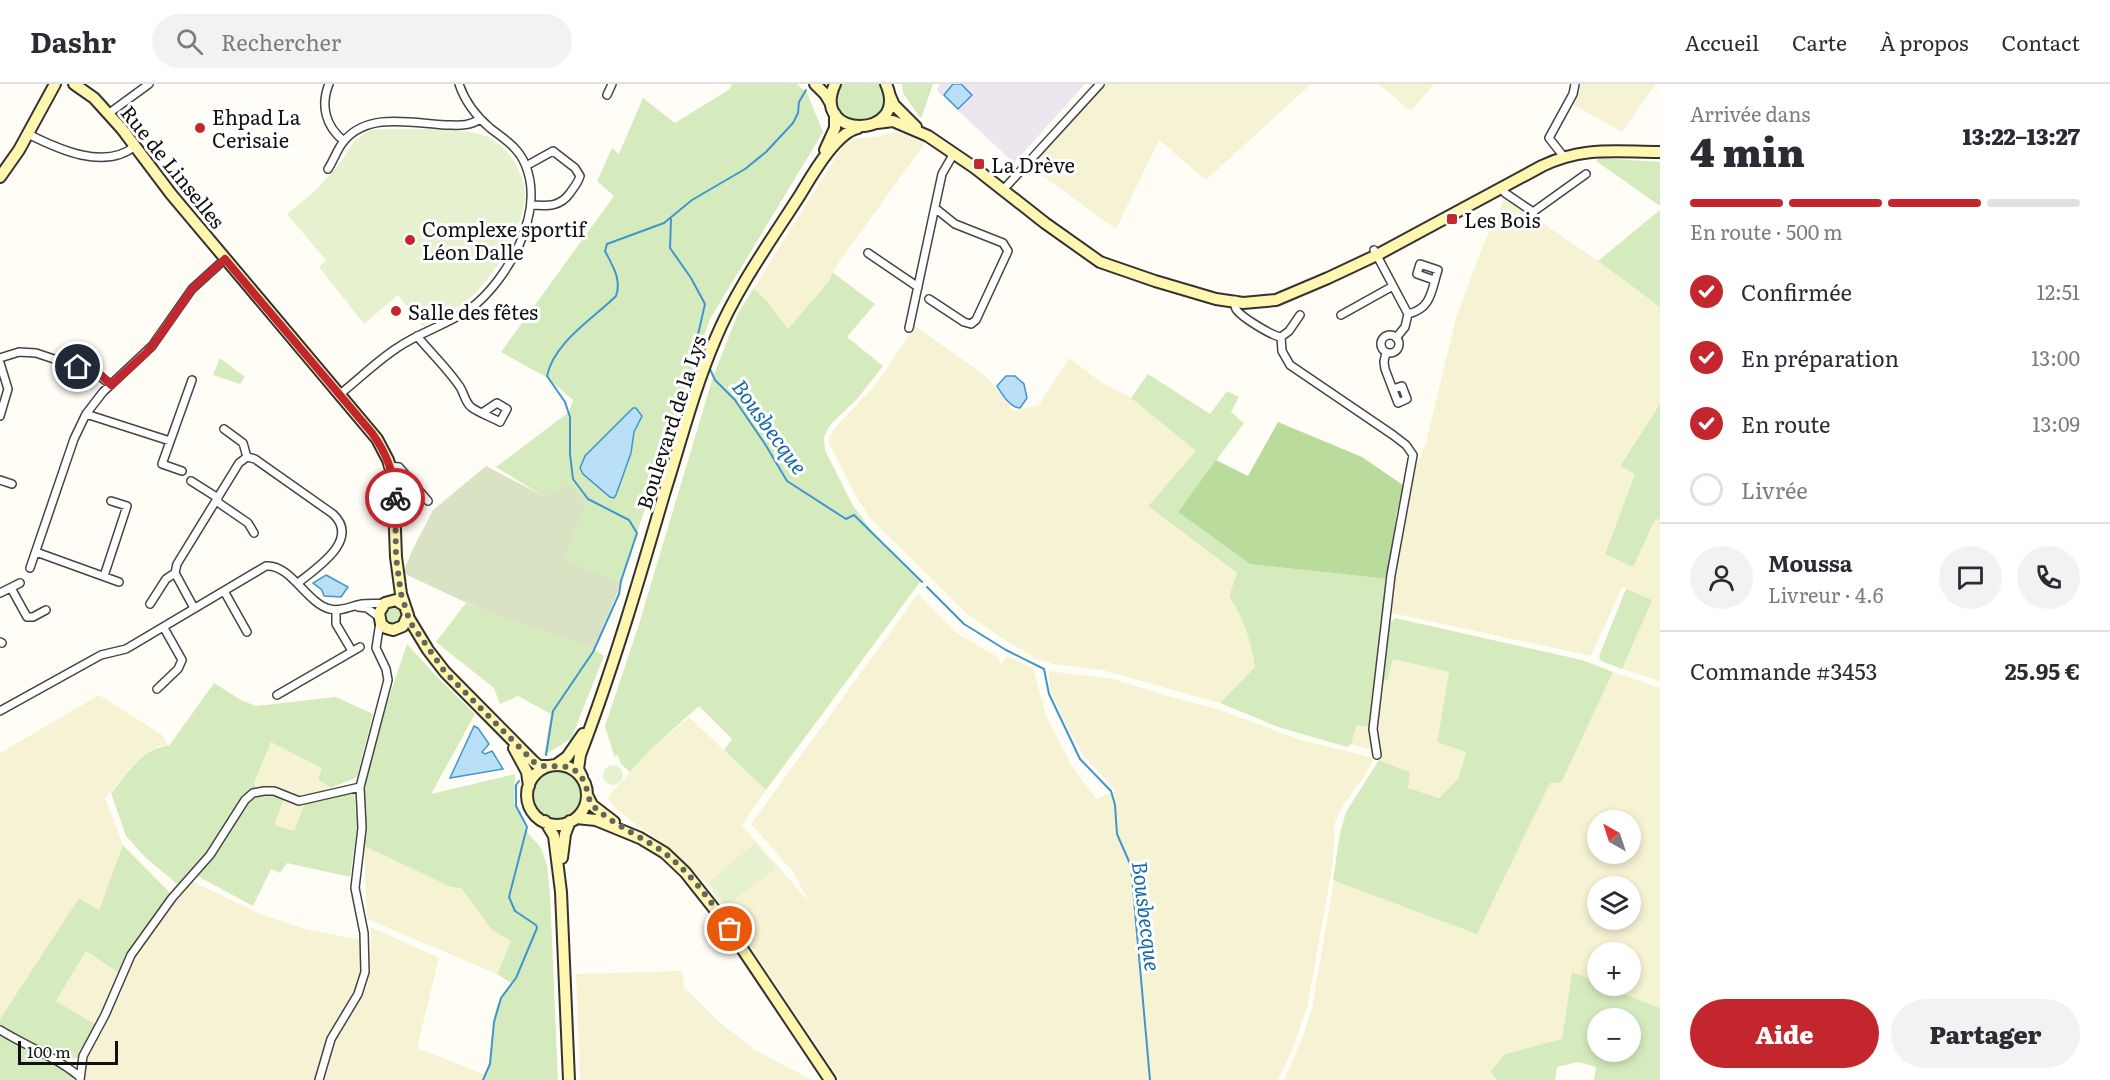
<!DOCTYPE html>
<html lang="fr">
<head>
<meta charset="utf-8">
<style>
  :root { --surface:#fff; --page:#f2f2f3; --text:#2b2b33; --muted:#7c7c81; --line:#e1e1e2; --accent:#c4262e }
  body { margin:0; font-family:Literata,serif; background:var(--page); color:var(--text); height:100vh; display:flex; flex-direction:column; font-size:22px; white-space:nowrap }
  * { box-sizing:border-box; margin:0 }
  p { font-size:20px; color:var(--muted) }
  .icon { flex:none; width:33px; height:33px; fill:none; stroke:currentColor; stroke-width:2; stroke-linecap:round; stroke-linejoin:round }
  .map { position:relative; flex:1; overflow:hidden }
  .panel { display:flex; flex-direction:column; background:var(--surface); width:450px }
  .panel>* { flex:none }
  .needle { width:39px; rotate:321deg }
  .fabs { position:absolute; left:1587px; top:726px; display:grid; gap:12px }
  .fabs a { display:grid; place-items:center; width:54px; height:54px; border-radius:50%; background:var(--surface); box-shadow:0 3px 9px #0003; font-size:30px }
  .scale { position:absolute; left:18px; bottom:15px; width:100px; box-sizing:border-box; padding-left:6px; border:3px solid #111; border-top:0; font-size:16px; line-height:21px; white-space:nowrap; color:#111; -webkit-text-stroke:4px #fff; paint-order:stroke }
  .pin { position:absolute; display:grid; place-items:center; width:51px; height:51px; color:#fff; margin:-26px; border:3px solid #fff; border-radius:50%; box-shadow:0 2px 6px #0007 }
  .courier { position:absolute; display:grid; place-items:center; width:60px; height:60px; margin:-30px; border:4px solid #c4262e; border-radius:50%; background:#fff; color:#222; box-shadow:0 2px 8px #0007 }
  .headline em { font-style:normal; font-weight:800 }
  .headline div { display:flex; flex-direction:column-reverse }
  .headline { display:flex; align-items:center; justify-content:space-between; height:102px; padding:0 30px }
  h1 { font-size:39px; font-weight:800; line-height:45px }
  .bar { display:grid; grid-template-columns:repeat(4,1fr); gap:9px 6px; align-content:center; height:72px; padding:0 30px }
  .bar i { height:8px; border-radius:4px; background:var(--line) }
  .bar .on { background:var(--accent) }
  .bar p { grid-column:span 4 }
  .line { display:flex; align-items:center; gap:15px; padding:0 30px; border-top:2px solid var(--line) }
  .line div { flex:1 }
  .round { display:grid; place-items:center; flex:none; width:63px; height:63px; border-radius:32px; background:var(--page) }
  ol { padding:0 30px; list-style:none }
  li { display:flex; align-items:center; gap:18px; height:66px }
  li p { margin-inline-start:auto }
  li .icon { padding:6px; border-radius:50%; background:var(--accent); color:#fff; stroke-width:4 }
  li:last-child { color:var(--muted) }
  li i { width:33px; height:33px; border:3px solid var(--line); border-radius:50% }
  .primary-button { display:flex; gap:12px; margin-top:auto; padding:12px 30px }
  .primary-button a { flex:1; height:69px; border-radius:36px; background:var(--accent); color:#fff; font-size:24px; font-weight:800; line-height:69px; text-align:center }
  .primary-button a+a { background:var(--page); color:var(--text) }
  header { display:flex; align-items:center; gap:36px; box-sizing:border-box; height:84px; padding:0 30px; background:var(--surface); border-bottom:2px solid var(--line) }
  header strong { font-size:28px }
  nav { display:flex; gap:33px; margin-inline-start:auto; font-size:21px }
  .search { width:420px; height:54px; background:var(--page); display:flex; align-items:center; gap:15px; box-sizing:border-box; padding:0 21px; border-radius:33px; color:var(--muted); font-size:22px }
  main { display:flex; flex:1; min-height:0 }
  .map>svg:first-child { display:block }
</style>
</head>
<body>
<header>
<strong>Dashr</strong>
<div class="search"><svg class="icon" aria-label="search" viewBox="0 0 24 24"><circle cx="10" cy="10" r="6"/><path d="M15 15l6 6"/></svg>Rechercher</div>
<nav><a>Accueil</a><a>Carte</a><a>À propos</a><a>Contact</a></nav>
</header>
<main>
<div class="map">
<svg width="1660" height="996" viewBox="0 0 1660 996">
  <rect width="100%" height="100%" fill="#fffdf5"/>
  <!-- industrial -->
  <path fill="#eee6ef" d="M940,0H1085L1014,79L937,7Z"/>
  <!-- farmland -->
  <path fill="#f6f3d4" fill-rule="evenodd" d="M1105,0H1311L1206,96L1159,56L1116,145L1030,83Z
    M1378,0H1434L1411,27Z
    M1581,0H1656L1622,48L1570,19Z
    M898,48L925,59L832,188L830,196L788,246L765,215L754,204L847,55L875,53Z
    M1505,113L1598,177L1660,223V320L1620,381L1635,390L1605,470L1649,450L1655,436L1660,435V597L1622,585L1651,516L1622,503L1591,572L1392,529L1390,525L1397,465L1414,388L1426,358L1456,234L1484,159Z
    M915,242L986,292L1014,327L1039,321L1069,274L1101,298L1131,314L1196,367L1148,422L1237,489L1229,512L1242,531L1251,557L1255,583L1220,619L1102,586L1053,580L1037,575L994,549L966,529L870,434L857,414L828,358L833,346L877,299Z
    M918,510L957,549L999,574L1000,581L1007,572L1033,584L1046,631L1072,682L1096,715L1116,707L1084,672L1067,643L1051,608L1048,587L1113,595L1171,613L1217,625L1298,655L1374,674L1364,693L1344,720L1335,738L1333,779L1307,924L1293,964L1278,996H840L746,856L706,799L653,752L619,728L607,714L649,667L689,633L766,706L742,741L809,818L793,788L751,740Z
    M1393,575L1449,588L1437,657L1466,667L1458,695L1440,714L1407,704L1410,688L1379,676L1371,666L1351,660L1357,641Z
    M1613,588L1660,604V924L1605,902H1630V868H1598L1597,898L1572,889L1562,956L1505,970L1490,988L1497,996H1284L1303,952L1312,924L1334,796L1477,849L1550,699L1561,698ZM1598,736H1630V770H1598ZM1598,802H1630V836H1598Z
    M99,611L161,650L169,662H158L134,680L105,714L123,761L99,826L79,814L0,935V669Z
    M271,657L323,684L318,696L331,704L309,712L294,747L274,741L259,713L254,699Z
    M364,762L451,803L461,804L492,846L511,857L497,890L367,835Z
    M192,797L260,830L305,845L362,856V876L356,903L328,953L318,982L316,996H82L88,967L100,950L120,911L123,893L137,868Z
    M371,843L439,874L417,964L486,991L483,996H325L337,953L367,903L370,889Z
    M86,867L119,889L98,942L56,917Z
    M682,887L684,903L719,938L755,966L812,996H580L576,890Z"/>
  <!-- green -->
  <path fill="#d5ebbd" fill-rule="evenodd" d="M732,0H797L807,9L823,48L710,235L620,498L562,476L586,420L543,412L496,383L569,328L573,316L546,293L501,268L614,112L597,97L612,64L619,70L643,14L675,39L730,5Z
    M840,0H880C886,11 887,30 872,36C866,38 858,37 852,38C834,25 833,21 840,0Z
    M902,0H933L921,35L903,9Z
    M1600,74L1660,78V122L1596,77Z
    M1660,126V223L1598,177Z
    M832,188L875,220L847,253L883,282L857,315L830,341L824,353L825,366L852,420L878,456L920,498L766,706L724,666L732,655L699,622L649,667L630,688L621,680L618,671L614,672L605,642L639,540L713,293L738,229L754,204L765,215L788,245L830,196Z
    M220,274L245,293L240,300L213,291Z
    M1148,290L1210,330L1227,307L1239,313L1231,328L1244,339L1178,428L1250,480L1388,495L1370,643L1357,641L1351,660L1347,663L1278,643L1220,619L1255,583C1251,556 1244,535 1229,512L1237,489L1148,422L1196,367L1131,314Z
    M1660,320V435L1655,436L1633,483L1605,470L1635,390L1620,382Z
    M1626,505L1652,516L1622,585L1601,577L1599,572Z
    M466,519L486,528L593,565L604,572L571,655L544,671L551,630L518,612L500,620L494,604L436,558Z
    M383 531a10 10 0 1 1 20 0a10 10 0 1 1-20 0Z
    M1395,534L1582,576L1613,588L1561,699H1550L1477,850L1333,796L1340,749L1346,728L1379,676L1410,688L1408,704L1439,714L1458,695L1466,668L1437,658L1449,588L1393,575L1387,597L1382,596L1388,542Z
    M407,560L438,594L475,630L431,710L515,690L514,719L528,749L541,764L547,781L550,811L558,996H483C496,970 488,941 500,915C502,909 508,904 511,899L497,890L511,857L492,846L461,804L451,803L364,762L365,700L383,631Z
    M214,599L241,616L256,622L336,613L373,630L357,693L331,704L318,696L322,684L271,658L254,699L259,713L265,710L284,715L274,741L294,747L305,720L354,708L357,743L350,793L287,779L280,789L271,785L253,822L190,788L177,800L145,773L126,752L111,709C126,691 144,662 169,662Z
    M532 711a25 25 0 1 1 50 0a25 25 0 1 1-50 0Z
    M123,761L171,810L139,852L119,889L86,867L56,917L98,942L78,974L63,976L0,942V935L79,814L99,826Z
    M1572,888L1597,898L1598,902H1605L1660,924V996H1594L1596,983L1578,978L1557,983L1555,996H1497L1490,988L1505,970L1562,955ZM1598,934H1630V968H1598Z
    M0,950L40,973L72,989L73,996H0Z"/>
  <!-- forest -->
  <path fill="#b9dc9c" d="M1278,338L1362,373L1403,401L1396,432L1388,495L1250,480L1178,428L1216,376L1248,392Z"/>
  <!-- cemetery -->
  <path fill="#d9e3c4" d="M486,382L543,412L570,401L586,420L563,476L620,498L617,510L593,565L486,528L403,489L411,469L433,426Z"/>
  <!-- pitch -->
  <path fill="#e6f2cf" d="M385,45C414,46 464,42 490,54C509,64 524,89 525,110C525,142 494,193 470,214C457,226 439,233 423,242L398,211L364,240L319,183L326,176L287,130L316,106L341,78L354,57L370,46Z
    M603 691a10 10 0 1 1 20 0a10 10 0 1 1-20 0Z
    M755,759L776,785L727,821L709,798Z"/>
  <!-- water -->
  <path fill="#b9e0f7" stroke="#3f96cf" stroke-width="1.5" d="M953,0H961L972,11L958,25L944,11Z
    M1006,292H1015L1024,300L1027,314L1020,324C1010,324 1002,310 997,302Z
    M633,324H636L642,332L634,348L631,369L616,411L614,414L610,413L583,390L580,384L585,372Z
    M326,491L348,503L341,513L324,512L322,506L313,499Z
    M474,642L478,644L489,660L482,668L485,670L492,667L503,685L450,694Z"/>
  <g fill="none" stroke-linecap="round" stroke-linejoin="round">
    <!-- stream -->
    <path stroke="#3f96cf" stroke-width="2" d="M671,135L670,164L691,194L705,220L697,255L703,269
      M709,283L715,296L735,316L765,360L787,397L846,435L854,431L922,498
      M927,503L964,540L1006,566L1044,585L1049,610L1080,675L1111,707L1115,721L1117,750L1131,782L1150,996
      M546,671L553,627L593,568L619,510L621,497L637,449L629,436L588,415L573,395L570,370V333L565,318L547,292C554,258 593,235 616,212C622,195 612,181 605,167L607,160L664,139L692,116L745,85L766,68L793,39L798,29L799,18L806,6
      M483,996L490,980L494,938L501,914L516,894L537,844L536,841L515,827L509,813L527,743L516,722V701L519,697"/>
    <!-- street casing -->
    <g stroke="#444" stroke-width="10">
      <path id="street" d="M329,0C320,22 326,43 344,57
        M607,11L612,0
        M108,30L149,0
        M28,50C58,65 105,87 135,62
        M1564,73L1549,54L1573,10L1575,0
        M526,82L553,67L575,84L580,92C578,99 574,103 570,109C560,123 548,122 531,121
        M328,85C334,76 337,65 344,57C368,28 411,39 445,41C458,41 468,43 480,35
        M1501,103L1505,109L1533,128L1586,90
        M1003,106L1100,0
        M1374,166L1408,230L1405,243L1396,254
        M868,169L918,203
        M929,215L964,238L971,240L976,236L1008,167L1003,159L955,140L935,124
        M1235,216C1235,220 1234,221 1236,225C1241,233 1272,252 1281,253
        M1408,230C1432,224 1431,207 1438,186L1420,180L1417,190L1434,196
        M1341,231L1393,202
        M909,244L942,90L954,69
        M1381 260a9 9 0 1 1 18 0a9 9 0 1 1-18 0Z
        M417,252C431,269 448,285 460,303C464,309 465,318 471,323C479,329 491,333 500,338L507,325L497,319L482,329
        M1281,253L1282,267L1290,281L1393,351L1406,361L1413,371L1391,491L1373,645L1377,671
        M1281,253L1289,247L1300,231
        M1386,268L1384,278L1385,285L1398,319L1407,315L1402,302L1393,305
        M0,274L19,268L36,269L96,289L111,301
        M0,279L8,305L0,332
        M340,310C359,295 377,277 397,264C420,248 447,241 470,225C508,196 546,128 525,80C518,63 504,55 490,44C476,32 465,18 459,0
        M86,330L170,357
        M247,373L255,375L333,430C361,456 316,484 298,499
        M388,382L399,383L428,417
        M182,387L162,380L192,296
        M0,396L12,400
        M191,397L218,414
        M216,417L248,439L254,449
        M36,468L119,498
        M30,484L74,355L86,330L103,308L152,262L192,205L225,175
        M175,489L194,524
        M104,492L127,422L111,417
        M11,504L27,533H33L46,526
        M224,507L247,548
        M0,509L20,499
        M150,520L166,495L175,489L177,480L239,379L247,373L243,359L224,345
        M358,523L367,524L379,533
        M336,526V540L352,567
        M0,558L2,559
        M157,605L178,585L182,576L164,544
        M277,611L360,563
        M0,627L101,571L126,565L266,482C291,480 307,520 330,525C341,528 351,522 362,520C369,519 377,520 385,519
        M0,946C26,962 56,973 80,993
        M80,996L83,972L105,931L131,871L172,814L210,771L245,716L253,709L264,707H274L299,717L360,703
        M319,996L331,955L358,910L365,888L364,849L355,804L362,744L360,703L388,596L386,585L376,564L380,538"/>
    </g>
    <!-- secondary casing -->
    <g stroke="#333" stroke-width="14">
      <path id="secondary" d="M74,0L94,14L122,45L171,110L377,355L388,376L393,392L396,473L401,510L408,531L403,542L393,546L386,544L381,540L379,529L385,519L396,516L405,522
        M815,0L825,10L831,20
        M835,0C809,56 911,56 886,0
        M890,12L894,21L916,43
        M877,39L893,37L928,52L975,84L1045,139L1100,178L1155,197L1216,215L1243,219L1276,216L1328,194L1377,171L1542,82C1584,62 1616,68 1660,68
        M825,66L835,44V30
        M0,93L19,66L55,0
        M408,533L428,566L445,588L534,678L539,682H549
        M514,664L527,688L529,702
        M556,681L567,673L583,650
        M527 711a30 30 0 1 1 60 0a30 30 0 1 1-60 0Z
        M582,693L578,685L580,671C613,585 639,496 665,407C681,357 694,305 715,256C736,205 770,158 800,111C811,93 836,48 858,44
        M587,711L592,721L614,738
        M576,734L596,736L640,754L665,769L685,788L723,836L830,996
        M545,737L554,752L561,808L569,996
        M562,774L565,750L570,737"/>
    </g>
    <!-- street -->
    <use href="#street" stroke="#fff" stroke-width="7"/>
    <!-- secondary -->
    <use href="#secondary" stroke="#fff6b0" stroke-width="10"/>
  </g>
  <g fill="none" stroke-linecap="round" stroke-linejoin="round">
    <!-- done -->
    <path stroke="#646461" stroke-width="6" stroke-dasharray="0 10.8" d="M395,414L396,473L401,510L410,538L445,588L534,678C550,689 568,673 582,694C588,703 587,713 592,721C612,740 636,750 659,765C688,785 710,816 730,845"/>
    <!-- route -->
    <path stroke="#c4262e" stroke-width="8" d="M78,283L101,291L111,301L146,269L159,253L192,205L225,175L372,349C387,370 394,389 395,414"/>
  </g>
  <!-- markers -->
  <g fill="#c4262e" stroke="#fff" stroke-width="2">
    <circle cx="200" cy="44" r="6"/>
    <rect x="973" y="74" width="12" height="12" rx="3"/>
    <rect x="1446" y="129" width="12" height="12" rx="3"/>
    <circle cx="410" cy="156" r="6"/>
    <circle cx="396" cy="227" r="6"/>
  </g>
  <g text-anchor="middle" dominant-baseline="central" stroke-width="6" stroke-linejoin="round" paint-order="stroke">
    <!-- poi labels -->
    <g font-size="20" fill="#111" stroke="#fff" text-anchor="start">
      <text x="212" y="32">Ehpad La<tspan x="212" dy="23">Cerisaie</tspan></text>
      <text x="991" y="80">La Drève</text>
      <text x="1464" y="135">Les Bois</text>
      <text x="422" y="144">Complexe sportif<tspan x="422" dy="23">Léon Dalle</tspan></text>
      <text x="408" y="227">Salle des fêtes</text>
    </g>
    <!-- street labels -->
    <g font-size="20" fill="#111" stroke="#fff">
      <text transform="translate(174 82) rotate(51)">Rue de Linselles</text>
      <text transform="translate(670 338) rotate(-72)">Boulevard de la Lys</text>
    </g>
    <!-- water labels -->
    <g font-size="21" font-style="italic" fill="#1768a6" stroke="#fff">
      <text transform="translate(771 342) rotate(54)">Bousbecque</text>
      <text transform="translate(1148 832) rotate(83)">Bousbecque</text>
    </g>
  </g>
</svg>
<div class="fabs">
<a><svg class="needle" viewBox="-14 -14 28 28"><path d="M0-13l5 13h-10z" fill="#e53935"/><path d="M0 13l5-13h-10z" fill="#7c7c81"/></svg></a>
<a><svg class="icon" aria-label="layers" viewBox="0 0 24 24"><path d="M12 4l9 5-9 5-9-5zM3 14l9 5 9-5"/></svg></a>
<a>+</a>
<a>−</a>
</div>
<div class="scale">100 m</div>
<div class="pin" style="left:730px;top:845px;background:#ea580c"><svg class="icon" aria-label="bag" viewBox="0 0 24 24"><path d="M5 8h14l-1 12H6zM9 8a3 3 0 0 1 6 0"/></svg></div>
<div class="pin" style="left:78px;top:283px;background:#1f2937"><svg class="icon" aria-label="home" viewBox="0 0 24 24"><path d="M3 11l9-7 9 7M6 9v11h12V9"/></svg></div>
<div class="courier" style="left:395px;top:414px"><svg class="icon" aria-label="bike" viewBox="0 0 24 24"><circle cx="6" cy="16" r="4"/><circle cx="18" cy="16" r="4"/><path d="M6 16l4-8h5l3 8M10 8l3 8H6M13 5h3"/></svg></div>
</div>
<section class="panel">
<div class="headline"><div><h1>4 min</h1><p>Arrivée dans</p></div><em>13:22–13:27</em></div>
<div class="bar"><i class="on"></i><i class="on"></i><i class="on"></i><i></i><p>En route · 500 m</p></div>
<ol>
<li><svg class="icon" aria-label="check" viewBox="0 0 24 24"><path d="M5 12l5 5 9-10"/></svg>Confirmée<p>12:51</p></li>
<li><svg class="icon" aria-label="check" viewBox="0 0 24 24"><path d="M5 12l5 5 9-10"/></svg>En préparation<p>13:00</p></li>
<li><svg class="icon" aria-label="check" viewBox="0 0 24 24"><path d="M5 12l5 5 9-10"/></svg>En route<p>13:09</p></li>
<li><i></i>Livrée</li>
</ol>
<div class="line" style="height:108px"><a class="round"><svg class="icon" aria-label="person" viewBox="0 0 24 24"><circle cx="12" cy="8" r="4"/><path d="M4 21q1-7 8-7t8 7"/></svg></a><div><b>Moussa</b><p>Livreur · 4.6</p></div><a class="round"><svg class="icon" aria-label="chat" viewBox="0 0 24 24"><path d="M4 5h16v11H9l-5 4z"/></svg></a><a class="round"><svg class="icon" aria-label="phone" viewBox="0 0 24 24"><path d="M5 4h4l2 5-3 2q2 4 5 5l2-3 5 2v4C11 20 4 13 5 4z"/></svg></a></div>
<div class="line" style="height:78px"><div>Commande #3453</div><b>25.95 €</b></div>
<div class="primary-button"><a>Aide</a><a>Partager</a></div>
</section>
</main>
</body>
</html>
